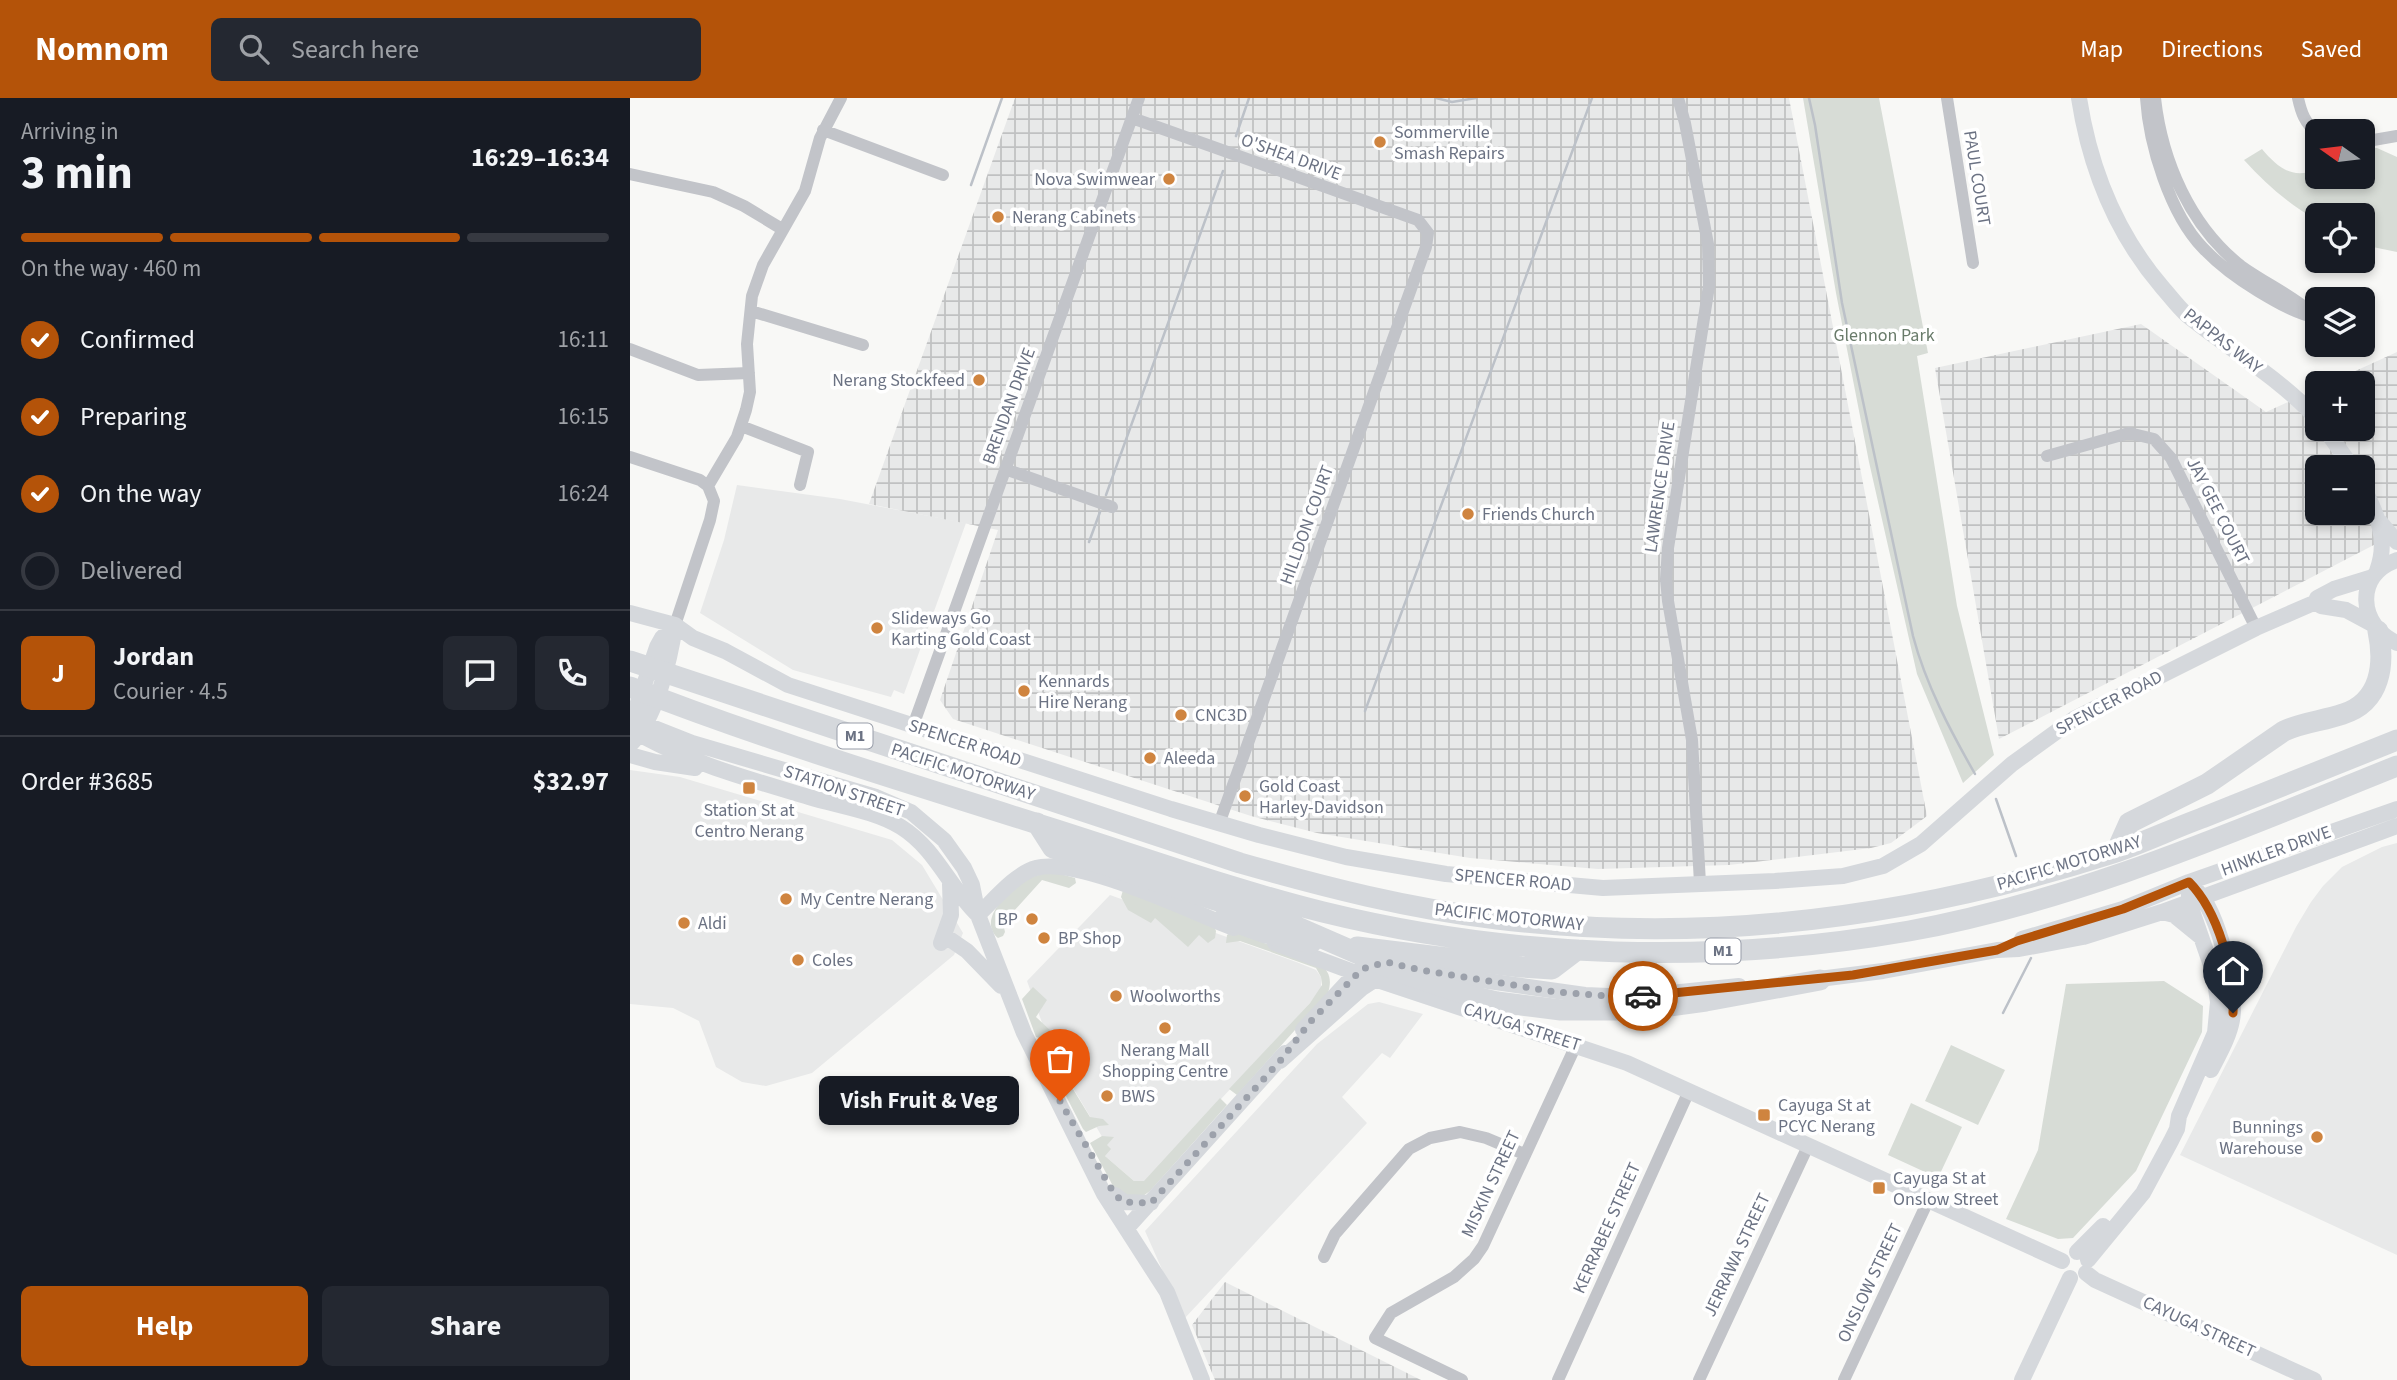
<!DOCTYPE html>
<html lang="en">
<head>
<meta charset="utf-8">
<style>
  :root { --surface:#171b24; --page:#242831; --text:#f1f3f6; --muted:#9ea1a6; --line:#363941; --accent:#b45309 }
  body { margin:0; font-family:"Source Sans 3",sans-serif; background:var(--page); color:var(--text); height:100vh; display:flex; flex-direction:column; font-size:26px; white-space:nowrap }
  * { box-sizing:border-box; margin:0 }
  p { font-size:23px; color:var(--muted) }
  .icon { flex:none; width:38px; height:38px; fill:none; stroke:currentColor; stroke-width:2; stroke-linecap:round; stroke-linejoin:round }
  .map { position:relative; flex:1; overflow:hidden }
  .side { display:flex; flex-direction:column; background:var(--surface); width:630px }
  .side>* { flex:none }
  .needle { width:46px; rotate:284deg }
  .controls { position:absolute; left:1675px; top:21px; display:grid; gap:14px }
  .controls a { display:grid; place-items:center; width:70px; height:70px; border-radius:10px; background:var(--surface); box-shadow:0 4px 10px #0003; font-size:35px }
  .pin { position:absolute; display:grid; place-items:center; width:60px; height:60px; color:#fff; margin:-72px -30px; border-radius:50% 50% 50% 0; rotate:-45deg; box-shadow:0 0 7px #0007 }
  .pin .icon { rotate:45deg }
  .courier { position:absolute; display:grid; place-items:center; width:70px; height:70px; margin:-35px; border:5px solid #b45309; border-radius:50%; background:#fff; color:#222; box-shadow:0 2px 9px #0007 }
  .bubble { position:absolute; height:49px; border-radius:10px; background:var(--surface); box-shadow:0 4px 10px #0003; font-size:23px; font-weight:700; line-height:49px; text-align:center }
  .headline em { font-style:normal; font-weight:700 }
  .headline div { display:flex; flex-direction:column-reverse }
  .headline { display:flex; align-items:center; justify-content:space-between; height:119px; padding:0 21px }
  h1 { font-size:46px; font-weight:700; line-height:52px }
  .bar { display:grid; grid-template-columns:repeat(4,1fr); gap:10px 7px; align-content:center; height:84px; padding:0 21px }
  .bar i { height:9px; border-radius:5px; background:var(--line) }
  .bar .current { background:var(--accent) }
  .bar p { grid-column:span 4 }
  .line { display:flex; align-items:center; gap:18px; padding:0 21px; border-top:2px solid var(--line) }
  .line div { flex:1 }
  .round { display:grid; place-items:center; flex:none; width:74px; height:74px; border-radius:10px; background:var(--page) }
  ol { padding:0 21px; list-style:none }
  li { display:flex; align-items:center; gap:21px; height:77px }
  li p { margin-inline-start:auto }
  li .icon { padding:7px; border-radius:50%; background:var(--accent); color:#fff; stroke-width:4 }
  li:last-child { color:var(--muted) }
  li i { width:38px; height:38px; border:4px solid var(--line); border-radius:50% }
  .cta { display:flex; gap:14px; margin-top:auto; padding:14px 21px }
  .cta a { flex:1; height:80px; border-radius:10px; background:var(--accent); color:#fff; font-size:28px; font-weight:700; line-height:80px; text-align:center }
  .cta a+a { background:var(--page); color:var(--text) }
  header { display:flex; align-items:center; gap:42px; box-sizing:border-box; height:98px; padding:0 35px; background:var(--accent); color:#fff }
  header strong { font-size:33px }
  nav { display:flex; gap:38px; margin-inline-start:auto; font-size:24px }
  .search { width:490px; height:63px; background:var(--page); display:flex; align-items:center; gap:18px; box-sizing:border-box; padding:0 24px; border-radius:10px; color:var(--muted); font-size:26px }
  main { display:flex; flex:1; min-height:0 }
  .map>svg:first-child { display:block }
</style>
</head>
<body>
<header>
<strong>Nomnom</strong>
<div class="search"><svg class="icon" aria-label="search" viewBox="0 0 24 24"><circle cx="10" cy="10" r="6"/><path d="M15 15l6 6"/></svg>Search here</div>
<nav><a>Map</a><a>Directions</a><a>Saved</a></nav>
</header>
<main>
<section class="side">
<div class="headline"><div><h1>3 min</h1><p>Arriving in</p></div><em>16:29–16:34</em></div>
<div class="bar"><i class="current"></i><i class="current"></i><i class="current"></i><i></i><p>On the way · 460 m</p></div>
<ol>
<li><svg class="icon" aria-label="check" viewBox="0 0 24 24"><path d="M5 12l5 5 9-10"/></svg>Confirmed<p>16:11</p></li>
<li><svg class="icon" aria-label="check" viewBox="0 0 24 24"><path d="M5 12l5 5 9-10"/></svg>Preparing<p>16:15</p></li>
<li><svg class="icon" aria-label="check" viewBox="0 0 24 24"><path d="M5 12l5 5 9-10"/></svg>On the way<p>16:24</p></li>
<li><i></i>Delivered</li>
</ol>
<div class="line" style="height:126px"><b class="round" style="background:var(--accent);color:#fff">J</b><div><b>Jordan</b><p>Courier · 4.5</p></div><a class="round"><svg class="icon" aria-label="chat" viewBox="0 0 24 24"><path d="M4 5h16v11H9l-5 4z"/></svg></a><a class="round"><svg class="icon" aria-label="phone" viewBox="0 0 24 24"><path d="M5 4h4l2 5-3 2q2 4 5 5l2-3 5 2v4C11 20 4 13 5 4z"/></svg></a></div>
<div class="line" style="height:91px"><div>Order #3685</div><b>$32.97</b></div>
<div class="cta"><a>Help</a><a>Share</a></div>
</section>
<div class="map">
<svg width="1767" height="1282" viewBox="0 0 1767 1282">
  <defs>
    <pattern id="industrial-grid" width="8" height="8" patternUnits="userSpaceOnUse" patternTransform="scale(1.75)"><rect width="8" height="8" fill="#e8e9e9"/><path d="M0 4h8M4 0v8" fill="none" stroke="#c0c1c2"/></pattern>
  </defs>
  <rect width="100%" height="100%" fill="#f8f8f6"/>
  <!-- built -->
  <path fill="#e8e9e9" d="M107,387L210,401L336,425L274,596L264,592L261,599L163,572L70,515L94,442Z
    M0,672L50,679L262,742L292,767L333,835L324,857L182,975L136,988L112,984L86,969L69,923L43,910L0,906Z
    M1767,745V1157L1550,1057L1666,829L1681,804L1693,788L1712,769L1752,749Z
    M480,797L669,865L686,872L691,879V891L680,905L515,1083H504L475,1058L477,1047L424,958L397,883Z
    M749,904L793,916L760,960L752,955L712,999L737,1025L554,1221L515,1133L687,946L738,906Z"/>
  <!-- industrial -->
  <path fill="url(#industrial-grid)" fill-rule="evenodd" d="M385,0H1159L1297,718L1261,745L1241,750L1099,767L968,771L840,760L687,735L621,718L323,621L310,602L368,432L239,406Z
    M1511,226L1636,314L1687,291V331H1732V285H1699L1767,254V435L1369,641L1305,270ZM1687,369H1732V415H1687Z
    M595,1184L791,1282H585L562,1227Z"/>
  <!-- green -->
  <path fill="#d7dcd6" d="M1173,0H1249L1298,255L1287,258L1327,508L1364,657L1333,685L1287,576L1239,364L1206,195Z
    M1733,50H1747L1767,59V154L1733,147L1732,117H1687V122C1658,106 1636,86 1614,62L1632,51C1648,70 1663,82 1687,71V79H1732Z
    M423,774L445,780L446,785L439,790L412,782L373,825L375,834L373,838L368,840C348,823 375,796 391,785C400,778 412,776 423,774Z
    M493,792L583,826L586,833L585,840L578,845L569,837L558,849L525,820L521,825L498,812L491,799Z
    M603,833L689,866C700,873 702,882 698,895L607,997L599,991L680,905L692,887L691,879L686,870L610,843L596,845L597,837Z
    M1534,883L1573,908L1572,934L1506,1073L1443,1140L1428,1141L1376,1121L1408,1052L1436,886Z
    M403,889L417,902L406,919L421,933L420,939L416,942L406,939L392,901Z
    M1321,947L1375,972L1348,1027L1295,1003Z
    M429,968L460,1019L473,1021L479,1027L469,1028L456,1034L453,1031L422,971Z
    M590,1000L597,1007L520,1093L513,1098L492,1097L483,1088L460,1045L472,1038L484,1039L477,1047L481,1051L475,1058L504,1083H514Z
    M1281,1005L1332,1029L1308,1080L1258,1057Z"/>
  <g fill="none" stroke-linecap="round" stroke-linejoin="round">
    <!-- stream -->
    <path stroke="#bcc1c8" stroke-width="2.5" d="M806,0L822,4L846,0
      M1179,0L1185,27L1212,205L1283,538C1296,587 1320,632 1345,676
      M606,38L619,0
      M341,87L372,0
      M476,397L593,73
      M459,444L470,414
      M735,613L962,0
      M1366,701L1386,758
      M1373,915L1401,860"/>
    <!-- street -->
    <path stroke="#c2c4c9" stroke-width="12" d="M1048,0L1055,25L1078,146L1079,188L1038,450L1036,481L1038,503L1062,642L1070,785
      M1317,0L1343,165
      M1516,0C1519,47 1540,116 1573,150C1589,167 1608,181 1628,193C1648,205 1665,215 1687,220
      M1525,0C1532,63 1560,128 1611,168C1636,186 1664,198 1687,219
      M1668,0C1671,14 1675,26 1687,34
      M502,20L788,122L798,135L796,149L589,726
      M193,32L313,77
      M1732,44L1767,38
      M0,76L83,94L114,108L152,131
      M121,213L233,247
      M0,251L68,277L119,275
      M111,328L178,354L170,387
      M1417,358L1499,335L1524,341L1541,360L1626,530
      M0,359L70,382L78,388
      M375,371L482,409
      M78,388L107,339L116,312L120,294L117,246L122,198L133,167L175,93L190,40L211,0
      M45,527L80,422L84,403L78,388
      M283,628L509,0
      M694,1159L705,1136L779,1051L800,1040L830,1034L856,1040L894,1056
      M832,1282L745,1240L761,1215L824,1179L844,1161L853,1148L946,947
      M928,1282L1059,993
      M1069,1282L1178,1048
      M1214,1282L1298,1103"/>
    <!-- secondary -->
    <path stroke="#d5d8dc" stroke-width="16" d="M1449,0C1460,71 1485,134 1532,189C1540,198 1548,209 1557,217C1600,252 1650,280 1687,321
      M1695,331L1722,369
      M1732,387C1747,416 1759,441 1747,473
      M1750,424L1767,444
      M1767,462C1724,476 1728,528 1767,545
      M1686,504L1691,508L1716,512L1742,526
      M0,515L45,527L63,540L95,553L158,587L541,711L629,737L716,759L816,776L973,790L1145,783L1213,778L1253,768L1291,746L1382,666L1444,621L1626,530L1686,504L1687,500L1704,491L1743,479
      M0,628L27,549L32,540L45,527
      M0,629L14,626L62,645L246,699L281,714L314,742L334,770L342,787L348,817L394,935L474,1096L537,1194L572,1282
      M0,631C59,665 115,680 179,699C209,708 245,713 271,729C306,751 319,789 348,817
      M0,647C26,620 40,563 45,527
      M0,657L25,664L65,670
      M1567,793C1588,814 1608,893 1602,922C1599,939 1589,956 1581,972
      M1532,814L1544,817L1571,839
      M348,817C363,803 386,775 406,770C446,758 562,814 604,830
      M318,840L337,853L371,888
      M1392,841L1493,811L1559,784L1767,711
      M311,845L321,817L320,786
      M645,845L726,875L997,965L1432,1163
      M781,872L955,897L1002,899L1109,888
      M1181,882L1253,873L1367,852L1389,851L1453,839L1532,814L1767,728
      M673,932L726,875L733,870
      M650,963L732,890L749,879
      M485,1097L494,1104L521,1105
      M497,1130L655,955
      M1447,1154L1473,1128
      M1458,1162L1513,1095L1541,1043L1547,1031L1549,1018L1585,935L1588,904L1584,876L1559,804V796
      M1456,1175L1465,1182L1684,1282
      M1392,1282L1440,1180"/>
    <!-- highway -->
    <path stroke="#d5d8dc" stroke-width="21" d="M0,563L610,765C694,789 780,811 867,821C1076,847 1284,819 1483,755C1513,745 1542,731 1572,720C1637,694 1702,668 1767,642
      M0,589C135,642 273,683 411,727C504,756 597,790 693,814C884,861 1085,867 1279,833C1449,802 1607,732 1767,668
      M407,725L423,750L660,826L775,876L841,898L867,904L931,912H1011L1076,903L1190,882
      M1486,754L1499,725L1577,686L1654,633C1673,624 1693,623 1713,616C1751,604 1755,566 1748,533
      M594,820L636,835L681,845
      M727,849L891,869L922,871L947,852"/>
  </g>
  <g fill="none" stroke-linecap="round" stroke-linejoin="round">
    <!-- done -->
    <path stroke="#9ca1ab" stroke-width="7" stroke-dasharray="0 12.6" d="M430,1003L485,1097L494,1104L521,1105L650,963L681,923L732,871L756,864L791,872L926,894L978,898H1013"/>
    <!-- route -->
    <path stroke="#b45309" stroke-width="9" d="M1013,898L1223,877L1367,852L1387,843L1493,811L1559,784C1588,813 1605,874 1603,915"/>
  </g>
  <!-- markers -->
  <g fill="#cf843f" stroke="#fff" stroke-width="2.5">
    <circle cx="750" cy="44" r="7"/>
    <circle cx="539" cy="81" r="7"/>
    <circle cx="368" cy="119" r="7"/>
    <circle cx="349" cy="282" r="7"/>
    <circle cx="838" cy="416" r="7"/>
    <circle cx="247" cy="530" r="7"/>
    <circle cx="394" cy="593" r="7"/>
    <circle cx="551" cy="617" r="7"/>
    <circle cx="520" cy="660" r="7"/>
    <rect x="112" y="683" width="14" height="14" rx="3.5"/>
    <circle cx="615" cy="698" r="7"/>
    <circle cx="156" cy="801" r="7"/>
    <circle cx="402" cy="821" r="7"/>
    <circle cx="54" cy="825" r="7"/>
    <circle cx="414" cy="840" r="7"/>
    <circle cx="168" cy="862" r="7"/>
    <circle cx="486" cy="898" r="7"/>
    <circle cx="535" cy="930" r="7"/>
    <circle cx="477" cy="998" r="7"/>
    <rect x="1127" y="1010" width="14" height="14" rx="3.5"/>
    <circle cx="1687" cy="1039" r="7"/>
    <rect x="1242" y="1083" width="14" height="14" rx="3.5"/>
  </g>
  <g text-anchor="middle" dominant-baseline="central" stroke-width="7" stroke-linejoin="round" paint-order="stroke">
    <!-- shield labels -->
    <g fill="#fff" stroke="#979ca8" stroke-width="2">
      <rect x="207.5" y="625.5" width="35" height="25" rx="5"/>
      <rect x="1075.5" y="840.5" width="35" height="25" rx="5"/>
    </g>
    <g font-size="16" font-weight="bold" fill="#6b7283">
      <text x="225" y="638">M1</text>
      <text x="1093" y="853">M1</text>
    </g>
    <!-- poi labels -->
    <g font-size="18" fill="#6b7283" stroke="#fff" text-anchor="start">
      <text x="764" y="34">Sommerville<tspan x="764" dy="21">Smash Repairs</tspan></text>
      <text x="525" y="81" text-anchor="end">Nova Swimwear</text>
      <text x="382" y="119">Nerang Cabinets</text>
      <text x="335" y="282" text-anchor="end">Nerang Stockfeed</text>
      <text x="852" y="416">Friends Church</text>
      <text x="261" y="520">Slideways Go<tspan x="261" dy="21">Karting Gold Coast</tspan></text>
      <text x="408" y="583">Kennards<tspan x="408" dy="21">Hire Nerang</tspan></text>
      <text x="565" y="617">CNC3D</text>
      <text x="534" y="660">Aleeda</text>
      <text x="629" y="688">Gold Coast<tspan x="629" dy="21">Harley-Davidson</tspan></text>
      <text x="119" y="712" text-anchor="middle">Station St at<tspan x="119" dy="21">Centro Nerang</tspan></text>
      <text x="170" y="801">My Centre Nerang</text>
      <text x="388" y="821" text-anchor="end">BP</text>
      <text x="68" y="825">Aldi</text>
      <text x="428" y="840">BP Shop</text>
      <text x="182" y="862">Coles</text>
      <text x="500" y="898">Woolworths</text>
      <text x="535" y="952" text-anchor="middle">Nerang Mall<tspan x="535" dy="21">Shopping Centre</tspan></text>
      <text x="491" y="998">BWS</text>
      <text x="1148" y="1007">Cayuga St at<tspan x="1148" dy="21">PCYC Nerang</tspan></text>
      <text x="1673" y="1029" text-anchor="end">Bunnings<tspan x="1673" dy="21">Warehouse</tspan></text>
      <text x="1263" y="1080">Cayuga St at<tspan x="1263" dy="21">Onslow Street</tspan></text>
    </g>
    <!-- street labels -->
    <g font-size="18" fill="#6b7283" stroke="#fff">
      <text transform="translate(661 59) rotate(20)">O'SHEA DRIVE</text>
      <text transform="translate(1347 80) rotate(81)">PAUL COURT</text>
      <text transform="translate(1593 243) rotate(38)">PAPPAS WAY</text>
      <text transform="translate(379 308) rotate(-70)">BRENDAN DRIVE</text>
      <text transform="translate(1030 389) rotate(-82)">LAWRENCE DRIVE</text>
      <text transform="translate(1588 413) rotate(63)">JAY GEE COURT</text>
      <text transform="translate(677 427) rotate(-70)">HILLDON COURT</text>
      <text transform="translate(1479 605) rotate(-28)">SPENCER ROAD</text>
      <text transform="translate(335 645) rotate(18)">SPENCER ROAD</text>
      <text transform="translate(333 674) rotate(18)">PACIFIC MOTORWAY</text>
      <text transform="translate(214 693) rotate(19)">STATION STREET</text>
      <text transform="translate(1646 753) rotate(-20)">HINKLER DRIVE</text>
      <text transform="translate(1439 765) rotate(-17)">PACIFIC MOTORWAY</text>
      <text transform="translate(883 782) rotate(5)">SPENCER ROAD</text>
      <text transform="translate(879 819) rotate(6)">PACIFIC MOTORWAY</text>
      <text transform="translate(892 929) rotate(18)">CAYUGA STREET</text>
      <text transform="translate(861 1086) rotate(-65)">MISKIN STREET</text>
      <text transform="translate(977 1130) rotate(-66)">KERRABEE STREET</text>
      <text transform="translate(1107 1157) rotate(-65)">JERRAWA STREET</text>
      <text transform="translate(1240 1185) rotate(-65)">ONSLOW STREET</text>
      <text transform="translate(1569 1229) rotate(25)">CAYUGA STREET</text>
    </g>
    <!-- park labels -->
    <g font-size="18" fill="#697b6a" stroke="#fff">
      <text x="1254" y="237">Glennon Park</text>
    </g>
  </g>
</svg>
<div class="controls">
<a><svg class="needle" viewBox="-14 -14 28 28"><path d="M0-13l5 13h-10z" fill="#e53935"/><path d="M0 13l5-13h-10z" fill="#9ea1a6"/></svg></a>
<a><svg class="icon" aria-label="locate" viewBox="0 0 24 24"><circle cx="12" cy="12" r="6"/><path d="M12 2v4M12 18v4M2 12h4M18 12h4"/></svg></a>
<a><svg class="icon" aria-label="layers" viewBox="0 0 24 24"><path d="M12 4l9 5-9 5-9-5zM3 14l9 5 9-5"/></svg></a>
<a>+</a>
<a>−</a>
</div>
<div class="pin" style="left:430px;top:1003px;background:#ea580c"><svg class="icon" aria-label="bag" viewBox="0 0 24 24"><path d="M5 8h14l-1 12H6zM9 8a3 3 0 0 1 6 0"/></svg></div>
<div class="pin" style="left:1603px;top:915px;background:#1f2937"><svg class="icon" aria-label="home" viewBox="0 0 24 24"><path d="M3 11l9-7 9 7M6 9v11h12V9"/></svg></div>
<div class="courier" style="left:1013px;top:898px"><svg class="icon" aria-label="car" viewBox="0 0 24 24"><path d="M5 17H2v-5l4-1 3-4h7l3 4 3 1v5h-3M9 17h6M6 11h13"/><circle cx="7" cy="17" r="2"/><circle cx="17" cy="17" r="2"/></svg></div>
<div class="bubble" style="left:189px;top:978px;width:200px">Vish Fruit &amp; Veg</div>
</div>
</main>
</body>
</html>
